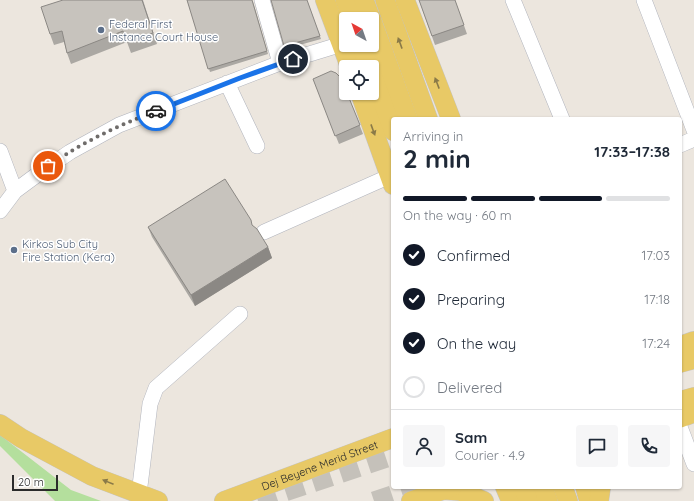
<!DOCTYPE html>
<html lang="en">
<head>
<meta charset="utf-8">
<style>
  :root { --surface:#fff; --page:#f6f6f7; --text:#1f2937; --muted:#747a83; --line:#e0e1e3; --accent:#111827 }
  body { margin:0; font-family:Quicksand,sans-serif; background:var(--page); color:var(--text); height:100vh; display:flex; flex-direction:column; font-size:15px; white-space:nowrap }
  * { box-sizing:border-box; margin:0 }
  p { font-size:13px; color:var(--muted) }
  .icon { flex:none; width:22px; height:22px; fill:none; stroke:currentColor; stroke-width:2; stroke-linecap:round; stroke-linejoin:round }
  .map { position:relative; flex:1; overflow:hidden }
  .drawer { position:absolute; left:391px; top:117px; width:291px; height:372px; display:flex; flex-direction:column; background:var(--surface); border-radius:4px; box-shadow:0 1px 3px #0004 }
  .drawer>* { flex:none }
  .needle { width:26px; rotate:320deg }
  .tools { position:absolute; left:339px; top:12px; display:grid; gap:8px }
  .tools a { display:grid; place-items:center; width:40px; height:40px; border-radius:4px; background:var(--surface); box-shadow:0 1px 3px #0004; font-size:20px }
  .scale { position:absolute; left:12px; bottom:10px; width:46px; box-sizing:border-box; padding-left:4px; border:2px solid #2b2b2b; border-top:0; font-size:11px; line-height:14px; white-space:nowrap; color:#2b2b2b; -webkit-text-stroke:3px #fff; paint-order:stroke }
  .pin { position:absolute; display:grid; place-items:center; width:34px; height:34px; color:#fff; margin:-17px; border:2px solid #fff; border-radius:50%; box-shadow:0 1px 4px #0007 }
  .courier { position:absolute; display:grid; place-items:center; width:40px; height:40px; margin:-20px; border:3px solid #1a73e8; border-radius:50%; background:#fff; color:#222; box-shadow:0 1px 5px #0007 }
  .head em { font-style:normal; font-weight:800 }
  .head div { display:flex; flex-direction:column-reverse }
  .head { display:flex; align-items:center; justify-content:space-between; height:68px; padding:0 12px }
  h1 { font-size:26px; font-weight:800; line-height:30px }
  .bar { display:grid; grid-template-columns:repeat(4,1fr); gap:6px 4px; align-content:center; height:48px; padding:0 12px }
  .bar i { height:5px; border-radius:3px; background:var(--line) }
  .bar .current { background:var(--accent) }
  .bar p { grid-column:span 4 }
  .line { display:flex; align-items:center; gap:10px; padding:0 12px; border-top:1px solid var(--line) }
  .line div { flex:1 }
  .round { display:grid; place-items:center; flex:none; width:42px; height:42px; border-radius:4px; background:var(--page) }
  ol { padding:0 12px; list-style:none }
  li { display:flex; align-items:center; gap:12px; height:44px }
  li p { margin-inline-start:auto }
  li .icon { padding:4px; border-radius:50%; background:var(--accent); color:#fff; stroke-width:4 }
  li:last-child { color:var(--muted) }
  li i { width:22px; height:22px; border:2px solid var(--line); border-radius:50% }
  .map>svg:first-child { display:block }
</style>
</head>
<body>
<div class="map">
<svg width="694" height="501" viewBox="0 0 694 501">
  <rect width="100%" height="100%" fill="#ece6de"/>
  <!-- green -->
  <path fill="#b4df9d" d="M0,435L71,490L101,501H55L0,446Z"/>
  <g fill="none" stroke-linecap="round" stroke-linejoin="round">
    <!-- major-tunnel -->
    <path stroke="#c5c1ba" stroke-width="19" stroke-dasharray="19 10" stroke-linecap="butt" d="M258,501L393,456
      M374,501L416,487"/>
    <!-- minor casing -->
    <g stroke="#b1b4bd" stroke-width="16">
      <path id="minor" d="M262,0L280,63
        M513,0L562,119
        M644,0L694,130
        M227,83L257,146
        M680,145L694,139
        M0,151L15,191
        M0,211L15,191L38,174L70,152L119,125L280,63L342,44
        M264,232L390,176
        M680,427L694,464
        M139,494L150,404L156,388L240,314"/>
    </g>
    <!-- major casing -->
    <g stroke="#c4c4c4" stroke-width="20">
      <g id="major">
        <path d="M325,0L350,67"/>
        <path d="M345,0L352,19"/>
        <path d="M364,0L371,19"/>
        <path d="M385,0L428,119"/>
        <path d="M405,0L451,119"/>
        <path d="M372,21L408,119"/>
        <path d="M361,45L369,67"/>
        <path d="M372,74L393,131"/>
        <path d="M360,93L393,185"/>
        <path d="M680,346L694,341"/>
        <path d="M680,363L694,359"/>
        <path d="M680,401L694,397"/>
        <path d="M680,418L694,413"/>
        <path d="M0,424L21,438L92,476L158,501"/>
        <path d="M505,487L511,501"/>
        <path d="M523,487L529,501"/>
        <path d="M543,487L548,501"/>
        <path d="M563,487L568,501"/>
        <path d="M585,487L589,501"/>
        <path d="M444,490L460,491L484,501"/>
        <path id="s1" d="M224,501L393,438"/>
        <path d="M411,501L452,487"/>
        <path d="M599,501L601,487"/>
      </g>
    </g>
    <!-- minor -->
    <use href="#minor" stroke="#fff" stroke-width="15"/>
    <!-- major -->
    <use href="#major" stroke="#e8c966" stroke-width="19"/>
  </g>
  <!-- wall -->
  <path fill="#aba8a3" d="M63,0H143L157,44L131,53L127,42L71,64L67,53L64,42L54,45L50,34Z
    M187,0L253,2L268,54L210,72Z
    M307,0L321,39L285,49L284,46Z
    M419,0H455L467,34L435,45Z
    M313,79L347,93L363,134L339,144Z
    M253,226L268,247L272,258L195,306L152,237L148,227Z"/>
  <!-- shaded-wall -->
  <path fill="#8b8884" d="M268,247L272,258L195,306L191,295Z"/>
  <!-- building -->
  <path fill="#c7c3bd" stroke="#8b8884" d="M63,0H142L153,33L127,42L123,31L67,53L62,31L50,34L41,7Z
    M187,0H252L267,51L208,69Z
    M271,0H307L320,36L284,46Z
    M419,0H455L464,25L432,36Z
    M331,71L336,73L341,78L346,90V93H347L360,125L335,136L313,79Z
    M225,179L251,220L252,225L257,229L268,247L191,295L148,227Z"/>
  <!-- one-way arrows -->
  <defs><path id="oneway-solid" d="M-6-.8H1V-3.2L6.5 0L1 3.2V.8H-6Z"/></defs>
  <g fill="#8a7a48">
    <use href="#oneway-solid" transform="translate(400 43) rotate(-110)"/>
    <use href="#oneway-solid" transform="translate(437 83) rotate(-111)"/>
    <use href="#oneway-solid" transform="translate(373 130) rotate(70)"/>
    <use href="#oneway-solid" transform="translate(108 482) rotate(-158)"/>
  </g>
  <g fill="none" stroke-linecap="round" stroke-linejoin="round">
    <!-- done -->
    <path stroke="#6f6c6a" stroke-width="4" stroke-dasharray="0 7.2" d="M48,166C83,142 117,126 156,111"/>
    <!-- route -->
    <path stroke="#1a73e8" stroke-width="5" d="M156,111L240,78L293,59"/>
  </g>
  <!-- markers -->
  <g fill="#5c6f8a" stroke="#fff" stroke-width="1.5">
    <circle cx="101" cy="30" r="4"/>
    <circle cx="14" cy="250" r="4"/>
  </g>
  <g text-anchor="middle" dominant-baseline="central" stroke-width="3" stroke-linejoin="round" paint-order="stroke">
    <!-- service labels -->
    <g font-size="11" fill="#4e5e75" stroke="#fff" text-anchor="start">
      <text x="109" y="24">Federal First<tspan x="109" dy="13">Instance Court House</tspan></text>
      <text x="22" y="244">Kirkos Sub City<tspan x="22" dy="13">Fire Station (Kera)</tspan></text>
    </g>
    <!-- street labels -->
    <g font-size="11" fill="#2b2b2b" stroke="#fff">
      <text stroke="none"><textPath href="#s1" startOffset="102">Dej Beyene Merid Street</textPath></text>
    </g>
  </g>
</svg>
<div class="tools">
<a><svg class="needle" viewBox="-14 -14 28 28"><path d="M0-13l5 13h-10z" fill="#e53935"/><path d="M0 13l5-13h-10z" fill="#747a83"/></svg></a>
<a><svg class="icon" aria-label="locate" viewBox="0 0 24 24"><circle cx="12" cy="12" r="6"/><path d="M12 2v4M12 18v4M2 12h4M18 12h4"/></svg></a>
</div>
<div class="scale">20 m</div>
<div class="pin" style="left:48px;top:166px;background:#ea580c"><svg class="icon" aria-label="bag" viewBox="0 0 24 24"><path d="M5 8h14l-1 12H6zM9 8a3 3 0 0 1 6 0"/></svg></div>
<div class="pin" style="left:293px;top:59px;background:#1f2937"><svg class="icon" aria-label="home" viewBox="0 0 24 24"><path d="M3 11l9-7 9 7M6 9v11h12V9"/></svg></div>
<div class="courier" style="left:156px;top:111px"><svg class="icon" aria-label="car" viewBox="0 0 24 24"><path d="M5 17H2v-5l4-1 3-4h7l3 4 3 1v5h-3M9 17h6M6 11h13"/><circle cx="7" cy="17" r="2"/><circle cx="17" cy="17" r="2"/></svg></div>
<section class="drawer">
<div class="head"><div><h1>2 min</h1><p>Arriving in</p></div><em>17:33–17:38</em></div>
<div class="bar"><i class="current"></i><i class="current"></i><i class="current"></i><i></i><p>On the way · 60 m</p></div>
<ol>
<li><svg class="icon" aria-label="check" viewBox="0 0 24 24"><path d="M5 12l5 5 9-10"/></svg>Confirmed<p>17:03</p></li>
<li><svg class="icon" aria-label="check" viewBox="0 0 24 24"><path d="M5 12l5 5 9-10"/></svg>Preparing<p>17:18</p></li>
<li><svg class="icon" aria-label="check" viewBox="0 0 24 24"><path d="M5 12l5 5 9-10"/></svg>On the way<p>17:24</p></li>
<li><i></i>Delivered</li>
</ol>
<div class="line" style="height:72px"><a class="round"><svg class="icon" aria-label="person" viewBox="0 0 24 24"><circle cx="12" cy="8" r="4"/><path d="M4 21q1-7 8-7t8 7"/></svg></a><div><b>Sam</b><p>Courier · 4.9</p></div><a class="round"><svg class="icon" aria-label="chat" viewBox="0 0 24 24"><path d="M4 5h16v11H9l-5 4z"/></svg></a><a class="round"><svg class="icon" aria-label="phone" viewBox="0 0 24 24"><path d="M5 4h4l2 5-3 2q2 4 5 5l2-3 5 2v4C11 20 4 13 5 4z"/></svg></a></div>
</section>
</div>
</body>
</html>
